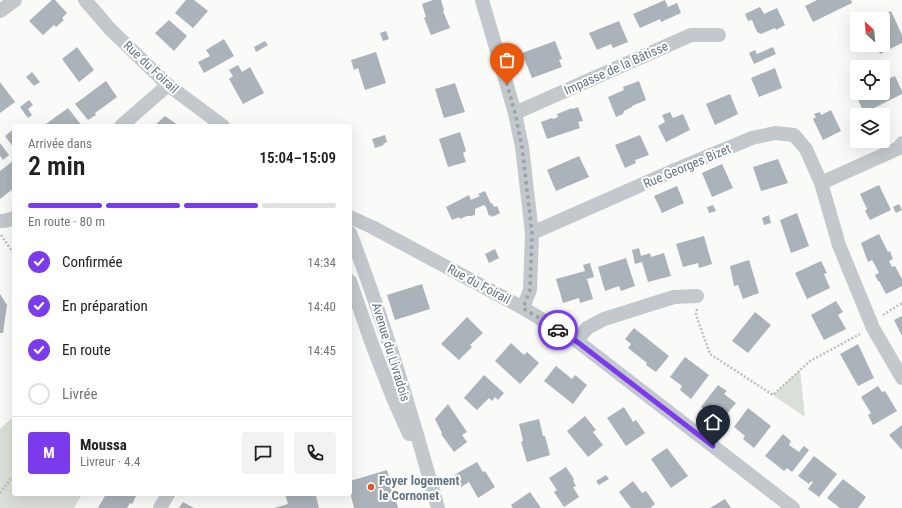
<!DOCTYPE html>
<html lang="fr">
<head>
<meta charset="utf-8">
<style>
  :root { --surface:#fff; --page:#f2f2f2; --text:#222; --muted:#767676; --line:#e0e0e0; --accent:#7c3aed }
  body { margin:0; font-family:"Roboto Condensed",sans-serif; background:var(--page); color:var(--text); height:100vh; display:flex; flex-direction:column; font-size:15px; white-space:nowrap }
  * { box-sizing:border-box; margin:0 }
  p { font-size:13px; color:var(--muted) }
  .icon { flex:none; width:22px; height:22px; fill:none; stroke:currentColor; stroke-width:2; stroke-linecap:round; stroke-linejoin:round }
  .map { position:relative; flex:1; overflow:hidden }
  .side { position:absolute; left:12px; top:124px; width:340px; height:372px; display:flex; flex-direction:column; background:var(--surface); border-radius:4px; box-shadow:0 4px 16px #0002 }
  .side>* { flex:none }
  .needle { width:26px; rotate:334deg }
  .buttons { position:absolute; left:850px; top:12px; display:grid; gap:8px }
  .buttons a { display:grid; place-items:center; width:40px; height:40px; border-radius:4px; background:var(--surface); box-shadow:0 4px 16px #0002; font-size:20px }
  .pin { position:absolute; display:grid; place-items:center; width:34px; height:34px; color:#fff; margin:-41px -17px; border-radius:50% 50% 50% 0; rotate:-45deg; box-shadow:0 0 4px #0007 }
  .pin .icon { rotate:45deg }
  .courier { position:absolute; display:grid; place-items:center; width:40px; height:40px; margin:-20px; border:3px solid #7c3aed; border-radius:50%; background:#fff; color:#222; box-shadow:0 1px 5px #0007 }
  .head em { font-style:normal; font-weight:600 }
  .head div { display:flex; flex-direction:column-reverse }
  .head { display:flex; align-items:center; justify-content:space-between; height:68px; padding:0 16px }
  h1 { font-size:26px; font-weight:600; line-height:30px }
  .bar { display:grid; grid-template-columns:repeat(4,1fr); gap:6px 4px; align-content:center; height:48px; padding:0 16px }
  .bar i { height:5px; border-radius:3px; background:var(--line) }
  .bar .active { background:var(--accent) }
  .bar p { grid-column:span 4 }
  .line { display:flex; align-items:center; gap:10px; padding:0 16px; border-top:1px solid var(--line) }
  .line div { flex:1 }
  .round { display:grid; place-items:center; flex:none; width:42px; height:42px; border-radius:4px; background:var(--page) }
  ol { padding:0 16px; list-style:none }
  li { display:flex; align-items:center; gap:12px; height:44px }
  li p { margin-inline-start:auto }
  li .icon { padding:4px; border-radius:50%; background:var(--accent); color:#fff; stroke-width:4 }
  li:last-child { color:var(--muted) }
  li i { width:22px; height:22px; border:2px solid var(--line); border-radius:50% }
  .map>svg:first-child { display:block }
</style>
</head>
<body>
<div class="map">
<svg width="902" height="508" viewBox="0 0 902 508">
  <rect width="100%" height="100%" fill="#fafaf8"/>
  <!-- green -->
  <path fill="#dadfd7" d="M800,370L805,417L773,395Z
    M14,416V494H82L74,508H0V429Z"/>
  <!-- building -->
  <path fill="#aab3b9" d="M52,0H55L67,13L62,18L64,20L56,27L54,25L43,35L29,21Z
    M186,0H194L208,11L193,28L175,13Z
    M433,0H441L444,10L443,11L450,28L431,35L424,18L426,17L422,4Z
    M665,0L668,7L677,3L681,13L661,22L660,19L640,28L633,14Z
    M817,0H851L852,3L813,22L805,6Z
    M760,7L764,14L777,8L785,25L776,30L775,28L761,34L757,32L752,20L748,21L745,14Z
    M891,11L902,35V43L880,54L877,46L864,52L860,45H883V19H875Z
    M169,20L187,36L174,51L155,33Z
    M619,21L628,42L613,48L611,44L597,50L589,33Z
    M386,31L389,39L383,41L380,33Z
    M224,39L234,56L204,73L198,62L210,56L206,50Z
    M265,41L268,45L256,52L254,47Z
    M555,41L562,59L559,60L562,67L532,78L522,53Z
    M77,47L94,70L79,82L62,59Z
    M773,47L776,54L754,64L749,53L755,50L757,54Z
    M376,52L386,83L365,90L358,68L354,70L351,60Z
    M238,65L242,72L250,67L264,93L243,104L229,79L233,76L229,70Z
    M775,68L782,88L759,97L751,78Z
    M32,72L40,82L34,86L26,77Z
    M895,76L902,91V94L874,108L878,115H865L856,95L859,93H883V81Z
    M106,81L117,97L95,113L96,115L88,120L75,104Z
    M639,81L646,100L632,106V107L624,111L623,114L616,117L608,97L624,90L623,87Z
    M0,82L15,102L0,113Z
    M455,83L465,112L444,118L435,89Z
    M730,94L738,114L715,125L706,104Z
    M29,100L33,105L28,109L32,115L28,118L20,107Z
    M578,107L583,121L578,122L580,128L547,139L541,122L552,118L553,119L558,117L557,114L572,108L573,109Z
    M68,108L82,126H43Z
    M831,110L841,131L823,140L813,119L816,117L814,114L820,112L821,115Z
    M670,112L673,118L683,114L690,130L666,142L658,126L665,122L662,115Z
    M165,116L179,126H154Z
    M14,129V148L5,136Z
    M460,132L466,151L463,153L466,162L448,167L439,139Z
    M385,135L387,142L383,144L384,145L375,148L372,139Z
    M640,135L649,155L635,160L636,163L625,168L615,145Z
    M0,143L9,155L3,160L0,156Z
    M579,156L589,177L556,191L547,170Z
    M778,159L788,183L761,191L753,167Z
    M13,161L14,188L0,199V171Z
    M722,164L733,188L712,197L702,173Z
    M879,185L891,210L870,220L865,211L867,209L860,194Z
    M677,186L684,203L662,213L654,196Z
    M485,191L491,204L492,203L494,207L497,206L500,213L492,217L491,215L489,216L486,207L484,205L475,209V215L470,216H467L460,219L459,217L452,220L446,207L469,195L471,200L480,196L478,194Z
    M899,204L902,210L896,213L893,207Z
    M713,205L716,211L709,213L707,207Z
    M797,213L809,246L791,253L780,220Z
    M769,215L771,223L764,225L762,218Z
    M879,234L888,252L890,251L893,259L889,261L892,267L895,266L902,279V286L886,294L879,281H878L875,275L879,273L876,267L872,260L868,262L861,243Z
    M704,236L712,264L699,268L698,263L683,267L676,244Z
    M639,248L641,256L650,253L651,257L664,253L671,276L648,282L642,262L635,264L632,250Z
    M495,249L499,258L489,263L485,254Z
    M626,258L635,286L621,291L619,286L605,291L598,267Z
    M749,260L759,293L743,299L738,285L734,286L730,266Z
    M821,261L827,273L824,274L830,288L807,299L795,273Z
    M590,263L594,277L587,279L593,299L580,303L579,298L563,303L556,279L585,271L583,265Z
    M422,284L430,309L395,320L387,295Z
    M0,294L7,305L3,333H0Z
    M836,301L843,312L838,315L846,329L824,340L811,315Z
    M755,312L771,325L748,353L732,341Z
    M902,316V336L894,320Z
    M467,317L483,333L470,345L472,347L459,360L441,344Z
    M634,328L669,356L656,372L646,365L647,363L628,348L631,344L625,339Z
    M511,343L524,355L527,352L539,363L520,384L495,361Z
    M858,344L874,378L858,386L840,354Z
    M685,357L709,375L691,399L680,390L682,386L670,377Z
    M556,366L572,379L575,375L587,385L573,404L544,381Z
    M484,375L504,393L498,400L495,397L492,401L489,398L477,410L464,398Z
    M718,385L727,391L724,394L736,403L720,422L701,407Z
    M878,386L882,392L885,391L897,411L873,425L868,415L871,413L861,397Z
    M448,404L467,432L462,435L467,442L454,452L441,434L442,433L435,419Z
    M624,407L633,422L636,420L645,433L626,446L607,418Z
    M748,408L771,426L754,448L743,439L745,436L734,427Z
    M585,416L596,430L593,432L603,445L588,457L567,431Z
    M539,419L543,436H545L550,455L527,462L521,442L523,441L519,424Z
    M902,425V450L889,435Z
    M783,434L791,441L789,445L799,452L804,446L809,450L792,472L787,468L784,471L765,456Z
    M667,448L688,476L671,488L651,459Z
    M814,456L837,474L819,497L808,489L813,482L811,481L809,484L798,476Z
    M477,462L483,472L485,471L495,487L478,498L469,482L461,487L454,475Z
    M566,467L574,479L573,480L576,486L573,487L579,497L564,507L554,492L557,490L549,478Z
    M387,470L398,508H354L350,492V481Z
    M606,475L609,479L599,485L596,481Z
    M843,479L866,497L858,508H840L827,498Z
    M633,481L642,493L646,491L655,504L650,508H631L619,492Z
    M530,492L541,508H513L511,505Z
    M106,494H137L132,504L130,503L127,508H98Z
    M285,494H321L316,496L319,508H274L288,504Z
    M725,499L731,508H710Z
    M183,502L194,508H179Z"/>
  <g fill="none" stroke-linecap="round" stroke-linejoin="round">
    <!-- path -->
    <path stroke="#bbbfc2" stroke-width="2.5" stroke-dasharray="2 2" stroke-linecap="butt" d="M1,235L14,254
      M697,309L696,315L710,354L773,395L810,361L860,334
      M883,315L902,303
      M0,493L14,475"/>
    <!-- minor -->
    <path stroke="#c3c8cc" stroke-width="14" d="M85,0L110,29L168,85L223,126
      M482,0L515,113L522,147L532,233L530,290L523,308
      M0,11L15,0
      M515,113L691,35H719
      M121,126L168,85
      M821,183L899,148L902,143
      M350,217L372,227L523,308L577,341L793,508
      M0,221H4L14,218
      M350,233C385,323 412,416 438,508
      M532,233L675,170L752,138L775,133L794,135L806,149L821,183L839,245L873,328L902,378
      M350,281L373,347L393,398L409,434
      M577,341L587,328L604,319L674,297L697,296
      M160,508L168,494"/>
  </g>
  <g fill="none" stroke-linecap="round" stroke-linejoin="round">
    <!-- done -->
    <path stroke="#99a4ac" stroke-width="4" stroke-dasharray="0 7.2" d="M507,84L515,113L522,147L532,233L530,290L523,308L558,330"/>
    <!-- route -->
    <path stroke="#7c3aed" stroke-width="5" d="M558,330L576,341L713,446"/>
  </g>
  <!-- markers -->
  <circle fill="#e4572e" stroke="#fff" stroke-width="1.5" cx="371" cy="487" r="4"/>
  <g text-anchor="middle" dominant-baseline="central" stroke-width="4" stroke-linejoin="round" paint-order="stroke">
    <!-- street labels -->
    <g font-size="13" fill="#657683" stroke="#fff">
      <text transform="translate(151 67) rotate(43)">Rue du Foirail</text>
      <text transform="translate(616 68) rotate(-24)">Impasse de la Bâtisse</text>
      <text transform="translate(687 166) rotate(-23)">Rue Georges Bizet</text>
      <text transform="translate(479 284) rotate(28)">Rue du Foirail</text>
      <text transform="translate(391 352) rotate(73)">Avenue du Livradois</text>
    </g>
    <!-- poi labels -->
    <g font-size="13" font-weight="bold" fill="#657683" stroke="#fff" text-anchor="start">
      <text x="379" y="480">Foyer logement<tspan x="379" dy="15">le Cornonet</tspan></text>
    </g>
  </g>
</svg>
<div class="buttons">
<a><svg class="needle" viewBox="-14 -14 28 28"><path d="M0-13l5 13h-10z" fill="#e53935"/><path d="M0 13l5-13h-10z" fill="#767676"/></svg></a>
<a><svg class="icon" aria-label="locate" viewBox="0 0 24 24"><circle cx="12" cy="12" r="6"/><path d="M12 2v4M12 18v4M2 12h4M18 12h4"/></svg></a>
<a><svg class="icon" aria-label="layers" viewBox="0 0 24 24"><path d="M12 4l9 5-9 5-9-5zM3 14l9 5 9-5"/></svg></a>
</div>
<div class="pin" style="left:507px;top:84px;background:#ea580c"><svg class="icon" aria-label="bag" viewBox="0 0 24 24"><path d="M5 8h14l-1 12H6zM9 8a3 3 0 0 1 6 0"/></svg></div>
<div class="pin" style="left:713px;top:446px;background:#1f2937"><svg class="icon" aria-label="home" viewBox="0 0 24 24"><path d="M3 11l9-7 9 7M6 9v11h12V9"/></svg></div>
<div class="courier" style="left:558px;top:330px"><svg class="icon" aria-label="car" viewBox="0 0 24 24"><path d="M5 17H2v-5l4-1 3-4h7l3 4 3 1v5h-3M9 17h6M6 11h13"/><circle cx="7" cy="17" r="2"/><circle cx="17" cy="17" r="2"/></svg></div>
<section class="side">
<div class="head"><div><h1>2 min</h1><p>Arrivée dans</p></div><em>15:04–15:09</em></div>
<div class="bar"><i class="active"></i><i class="active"></i><i class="active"></i><i></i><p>En route · 80 m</p></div>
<ol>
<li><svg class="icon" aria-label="check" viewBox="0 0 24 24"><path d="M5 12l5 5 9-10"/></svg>Confirmée<p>14:34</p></li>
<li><svg class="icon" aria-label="check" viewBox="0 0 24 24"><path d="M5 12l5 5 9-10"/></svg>En préparation<p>14:40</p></li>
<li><svg class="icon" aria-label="check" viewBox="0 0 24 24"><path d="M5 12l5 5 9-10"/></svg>En route<p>14:45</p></li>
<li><i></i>Livrée</li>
</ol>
<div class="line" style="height:72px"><b class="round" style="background:var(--accent);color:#fff">M</b><div><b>Moussa</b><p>Livreur · 4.4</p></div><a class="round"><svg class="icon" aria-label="chat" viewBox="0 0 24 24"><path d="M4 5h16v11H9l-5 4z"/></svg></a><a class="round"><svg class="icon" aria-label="phone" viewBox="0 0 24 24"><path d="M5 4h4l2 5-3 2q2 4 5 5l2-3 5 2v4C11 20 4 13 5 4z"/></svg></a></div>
</section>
</div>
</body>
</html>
